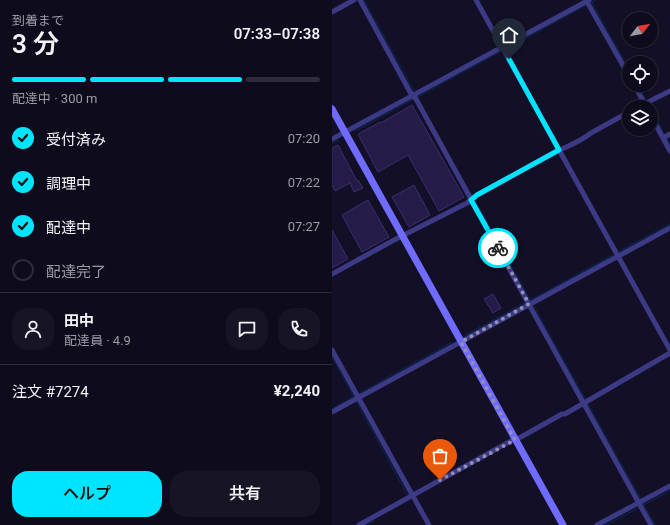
<!DOCTYPE html>
<html lang="ja">
<head>
<meta charset="utf-8">
<style>
  :root { --surface:#0e0b1c; --page:#171425; --text:#f1f3f6; --muted:#9b9ba3; --line:#2e2b3b; --accent:#00e5ff }
  body { margin:0; font-family:Roboto,"Noto Sans JP",sans-serif; background:var(--page); color:var(--text); height:100vh; display:flex; flex-direction:column; font-size:15px; white-space:nowrap }
  * { box-sizing:border-box; margin:0 }
  p { font-size:13px; color:var(--muted) }
  .icon { flex:none; width:22px; height:22px; fill:none; stroke:currentColor; stroke-width:2; stroke-linecap:round; stroke-linejoin:round }
  .map { position:relative; flex:1; overflow:hidden }
  .panel { display:flex; flex-direction:column; background:var(--surface); width:332px }
  .panel>* { flex:none }
  .needle { width:26px; rotate:59deg }
  .buttons { position:absolute; left:290px; top:12px; display:grid; gap:8px }
  .buttons a { display:grid; place-items:center; width:36px; height:36px; border-radius:50%; background:var(--surface); box-shadow:0 1px 3px #0004,0 0 0 1px var(--line); font-size:20px }
  .pin { position:absolute; display:grid; place-items:center; width:34px; height:34px; color:#fff; margin:-41px -17px; border-radius:50% 50% 50% 0; rotate:-45deg; box-shadow:0 0 4px #0007 }
  .pin .icon { rotate:45deg }
  .courier { position:absolute; display:grid; place-items:center; width:40px; height:40px; margin:-20px; border:3px solid #00e5ff; border-radius:50%; background:#fff; color:#222; box-shadow:0 1px 5px #0007 }
  .headline em { font-style:normal; font-weight:600 }
  .headline div { display:flex; flex-direction:column-reverse }
  .headline { display:flex; align-items:center; justify-content:space-between; height:68px; padding:0 12px }
  h1 { font-size:26px; font-weight:600; line-height:30px }
  .bar { display:grid; grid-template-columns:repeat(4,1fr); gap:6px 4px; align-content:center; height:48px; padding:0 12px }
  .bar i { height:5px; border-radius:3px; background:var(--line) }
  .bar .current { background:var(--accent) }
  .bar p { grid-column:span 4 }
  .line { display:flex; align-items:center; gap:10px; padding:0 12px; border-top:1px solid var(--line) }
  .line div { flex:1 }
  .round { display:grid; place-items:center; flex:none; width:42px; height:42px; border-radius:16px; background:var(--page) }
  ol { padding:0 12px; list-style:none }
  li { display:flex; align-items:center; gap:12px; height:44px }
  li p { margin-inline-start:auto }
  li .icon { padding:4px; border-radius:50%; background:var(--accent); color:#111; stroke-width:4 }
  li:last-child { color:var(--muted) }
  li i { width:22px; height:22px; border:2px solid var(--line); border-radius:50% }
  .primary-button { display:flex; gap:8px; margin-top:auto; padding:8px 12px }
  .primary-button a { flex:1; height:46px; border-radius:16px; background:var(--accent); color:#111; font-size:16px; font-weight:600; line-height:46px; text-align:center }
  .primary-button a+a { background:var(--page); color:var(--text) }
  main { display:flex; flex:1; min-height:0 }
  .map>svg:first-child { display:block }
</style>
</head>
<body>
<main>
<section class="panel">
<div class="headline"><div><h1>3 分</h1><p>到着まで</p></div><em>07:33–07:38</em></div>
<div class="bar"><i class="current"></i><i class="current"></i><i class="current"></i><i></i><p>配達中 · 300 m</p></div>
<ol>
<li><svg class="icon" aria-label="check" viewBox="0 0 24 24"><path d="M5 12l5 5 9-10"/></svg>受付済み<p>07:20</p></li>
<li><svg class="icon" aria-label="check" viewBox="0 0 24 24"><path d="M5 12l5 5 9-10"/></svg>調理中<p>07:22</p></li>
<li><svg class="icon" aria-label="check" viewBox="0 0 24 24"><path d="M5 12l5 5 9-10"/></svg>配達中<p>07:27</p></li>
<li><i></i>配達完了</li>
</ol>
<div class="line" style="height:72px"><a class="round"><svg class="icon" aria-label="person" viewBox="0 0 24 24"><circle cx="12" cy="8" r="4"/><path d="M4 21q1-7 8-7t8 7"/></svg></a><div><b>田中</b><p>配達員 · 4.9</p></div><a class="round"><svg class="icon" aria-label="chat" viewBox="0 0 24 24"><path d="M4 5h16v11H9l-5 4z"/></svg></a><a class="round"><svg class="icon" aria-label="phone" viewBox="0 0 24 24"><path d="M5 4h4l2 5-3 2q2 4 5 5l2-3 5 2v4C11 20 4 13 5 4z"/></svg></a></div>
<div class="line" style="height:52px"><div>注文 #7274</div><b>¥2,240</b></div>
<div class="primary-button"><a>ヘルプ</a><a>共有</a></div>
</section>
<div class="map">
<svg width="338" height="525" viewBox="0 0 338 525">
  <rect width="100%" height="100%" fill="#130f26"/>
  <g fill="none" stroke-linecap="round" stroke-linejoin="round">
    <!-- stream -->
    <path stroke="#0c2248" stroke-width="1.5" d="M32,0L83,93
      M259,1L297,70
      M259,3L263,0
      M176,48L254,5
      M306,85L313,99
      M317,105L318,107
      M319,109L332,134
      M23,131L169,51
      M335,139L338,144
      M0,143L6,140
      M131,180L140,196
      M142,199L323,525
      M288,251L338,224
      M197,301L281,255
      M134,335L194,302
      M0,357L22,397
      M26,394L119,343
      M24,401L76,496
      M0,409L21,397
      M311,505L338,491
      M34,525L42,521
      M274,525L308,507"/>
  </g>
  <!-- building -->
  <path fill="#241b47" stroke="#3b2d73" d="M80,105L132,197L107,211L76,155L46,172L26,134L48,122L49,123Z
    M6,145L25,181L26,180L31,188L22,192L18,183L3,191L0,185V148Z
    M82,185L98,215L77,227L60,197Z
    M36,200L57,237L30,252L10,215Z
    M0,230L16,259L0,268Z
    M161,294L169,308L161,313L152,299Z"/>
  <g fill="none" stroke-linecap="round" stroke-linejoin="round">
    <!-- street -->
    <path stroke="#3d3a85" stroke-width="5" d="M28,0L78,92L84,99C162,241 240,384 319,525
      M144,0L338,350
      M254,0L297,76
      M0,12L22,0
      M302,85L314,106
      M306,107L338,91
      M319,116L338,151
      M331,138L338,134
      M0,139L257,0
      M0,274L64,239L135,203L145,195L221,153C234,147 248,142 259,133L297,112
      M0,350L97,525
      M0,412L338,228
      M27,525L177,442L189,437L230,414H233L338,353
      M265,525L338,486"/>
    <!-- secondary -->
    <path stroke="#6f6bff" stroke-width="7" d="M0,109L231,525"/>
  </g>
  <g fill="none" stroke-linecap="round" stroke-linejoin="round">
    <!-- done -->
    <path stroke="#948fb3" stroke-width="4" stroke-dasharray="0 7.2" d="M108,480L183,440L129,342L197,304L166,248"/>
    <!-- route -->
    <path stroke="#00e5ff" stroke-width="5" d="M166,248L139,200L145,195L227,150L177,59"/>
  </g>
</svg>
<div class="buttons">
<a><svg class="needle" viewBox="-14 -14 28 28"><path d="M0-13l5 13h-10z" fill="#e53935"/><path d="M0 13l5-13h-10z" fill="#9b9ba3"/></svg></a>
<a><svg class="icon" aria-label="locate" viewBox="0 0 24 24"><circle cx="12" cy="12" r="6"/><path d="M12 2v4M12 18v4M2 12h4M18 12h4"/></svg></a>
<a><svg class="icon" aria-label="layers" viewBox="0 0 24 24"><path d="M12 4l9 5-9 5-9-5zM3 14l9 5 9-5"/></svg></a>
</div>
<div class="pin" style="left:108px;top:480px;background:#ea580c"><svg class="icon" aria-label="bag" viewBox="0 0 24 24"><path d="M5 8h14l-1 12H6zM9 8a3 3 0 0 1 6 0"/></svg></div>
<div class="pin" style="left:177px;top:59px;background:#1f2937"><svg class="icon" aria-label="home" viewBox="0 0 24 24"><path d="M3 11l9-7 9 7M6 9v11h12V9"/></svg></div>
<div class="courier" style="left:166px;top:248px"><svg class="icon" aria-label="bike" viewBox="0 0 24 24"><circle cx="6" cy="16" r="4"/><circle cx="18" cy="16" r="4"/><path d="M6 16l4-8h5l3 8M10 8l3 8H6M13 5h3"/></svg></div>
</div>
</main>
</body>
</html>
